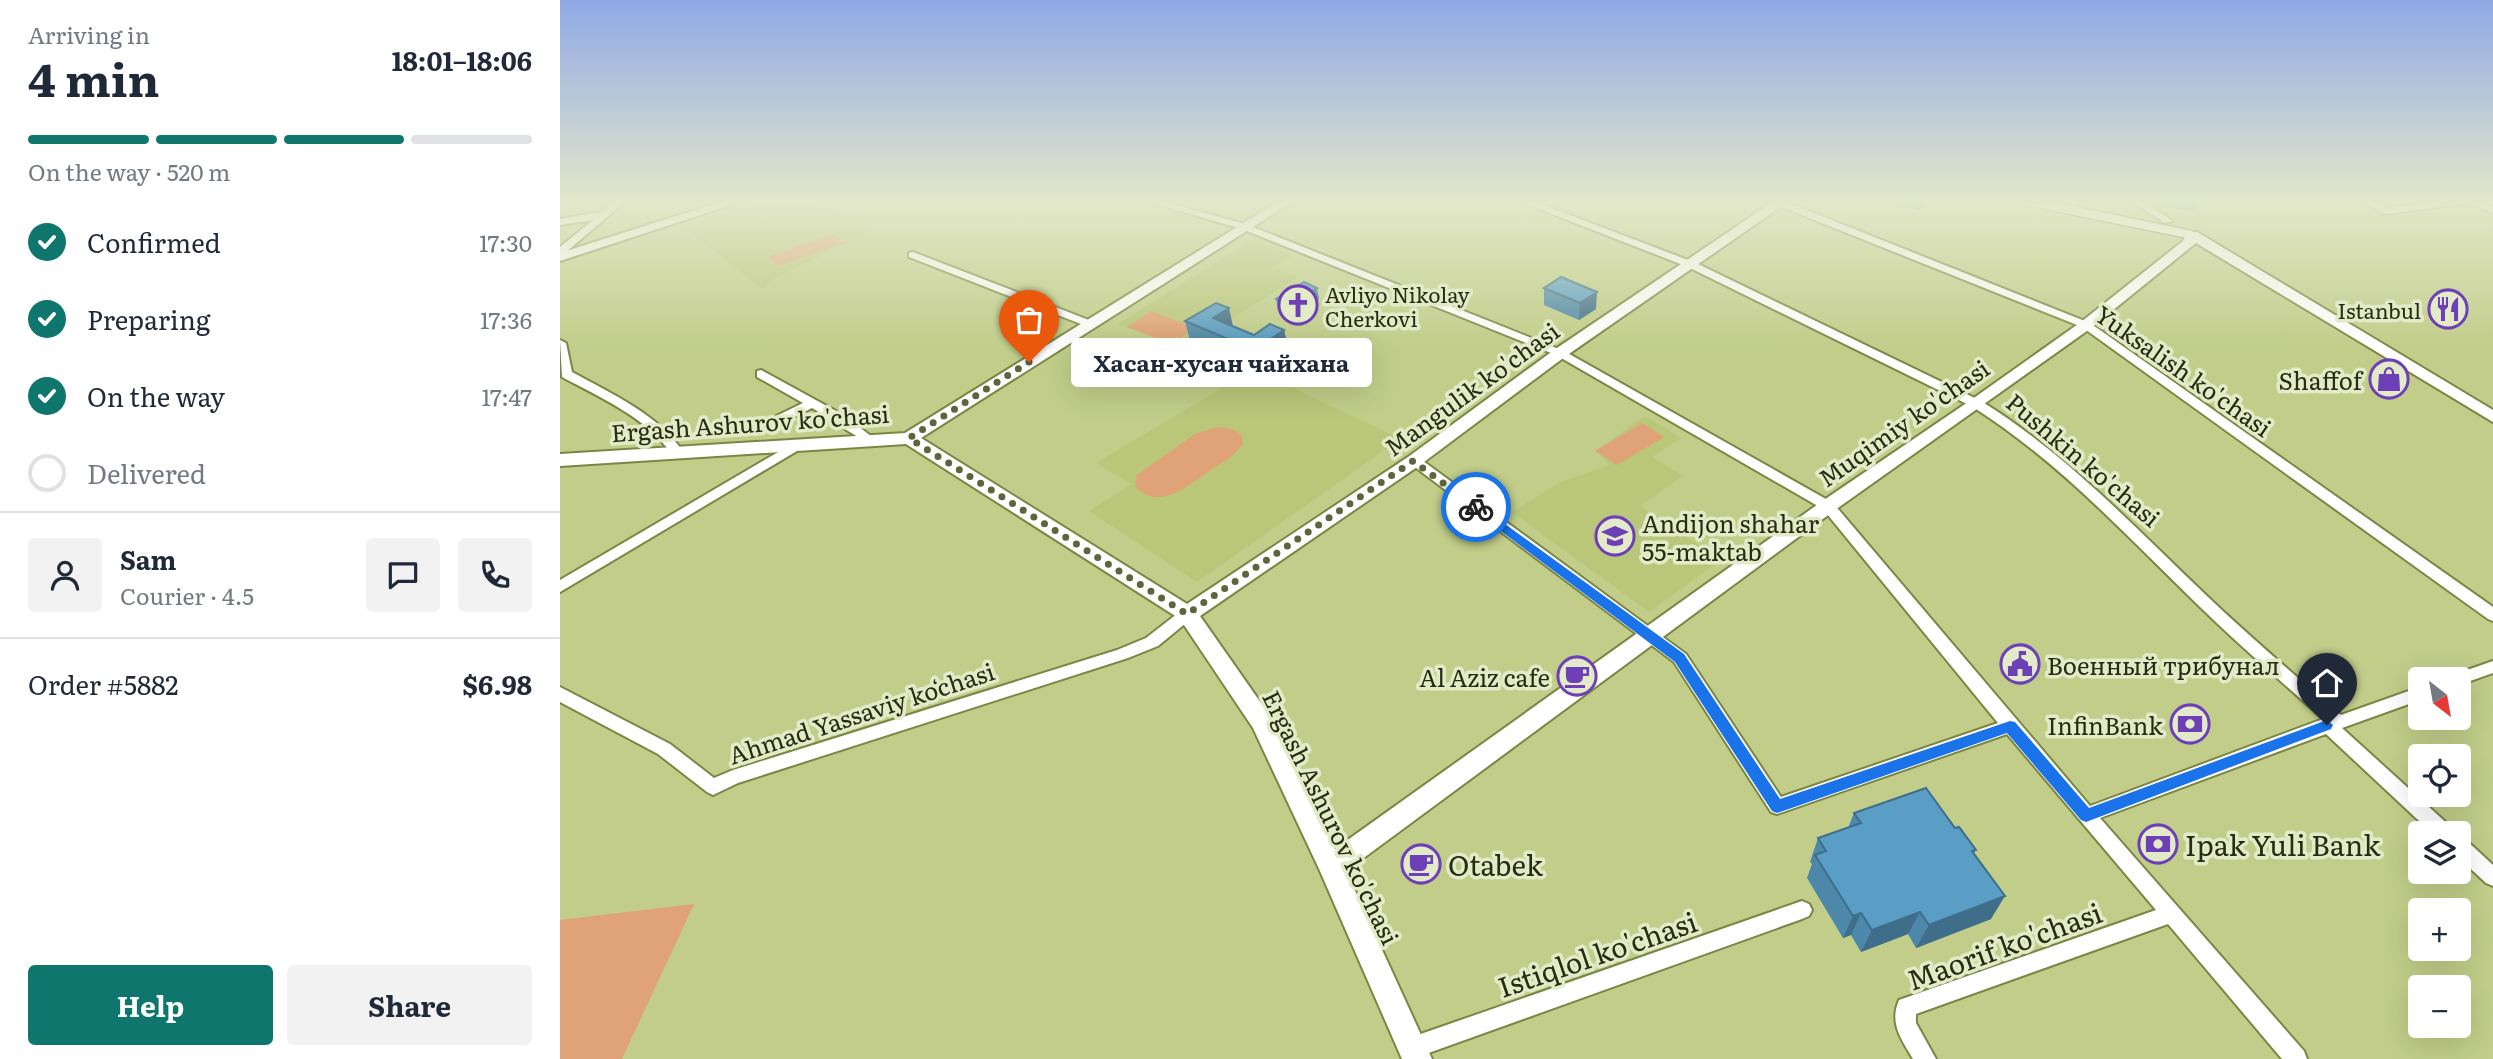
<!DOCTYPE html>
<html lang="en">
<head>
<meta charset="utf-8">
<style>
  :root { --surface:#fff; --page:#f2f2f3; --text:#1f2937; --muted:#747a83; --line:#e0e1e3; --accent:#0f766e }
  body { margin:0; font-family:Literata,serif; background:var(--page); color:var(--text); height:100vh; display:flex; flex-direction:column; font-size:26px; white-space:nowrap }
  * { box-sizing:border-box; margin:0 }
  p { font-size:23px; color:var(--muted) }
  .icon { flex:none; width:38px; height:38px; fill:none; stroke:currentColor; stroke-width:2; stroke-linecap:round; stroke-linejoin:round }
  .map { position:relative; flex:1; overflow:hidden }
  .side { display:flex; flex-direction:column; background:var(--surface); width:560px }
  .side>* { flex:none }
  .needle { width:46px; rotate:149deg }
  .fabs { position:absolute; left:1848px; top:667px; display:grid; gap:14px }
  .fabs a { display:grid; place-items:center; width:63px; height:63px; border-radius:7px; background:var(--surface); box-shadow:0 7px 28px #0002; font-size:35px }
  .pin { position:absolute; display:grid; place-items:center; width:60px; height:60px; color:#fff; margin:-72px -30px; border-radius:50% 50% 50% 0; rotate:-45deg; box-shadow:0 0 7px #0007 }
  .pin .icon { rotate:45deg }
  .courier { position:absolute; display:grid; place-items:center; width:70px; height:70px; margin:-35px; border:5px solid #1a73e8; border-radius:50%; background:#fff; color:#222; box-shadow:0 2px 9px #0007 }
  .bubble { position:absolute; height:49px; border-radius:7px; background:var(--surface); box-shadow:0 7px 28px #0002; font-size:23px; font-weight:700; line-height:49px; text-align:center }
  .head em { font-style:normal; font-weight:700 }
  .head div { display:flex; flex-direction:column-reverse }
  .head { display:flex; align-items:center; justify-content:space-between; height:119px; padding:0 28px }
  h1 { font-size:46px; font-weight:700; line-height:52px }
  .bar { display:grid; grid-template-columns:repeat(4,1fr); gap:10px 7px; align-content:center; height:84px; padding:0 28px }
  .bar i { height:9px; border-radius:5px; background:var(--line) }
  .bar .active { background:var(--accent) }
  .bar p { grid-column:span 4 }
  .line { display:flex; align-items:center; gap:18px; padding:0 28px; border-top:2px solid var(--line) }
  .line div { flex:1 }
  .round { display:grid; place-items:center; flex:none; width:74px; height:74px; border-radius:7px; background:var(--page) }
  ol { padding:0 28px; list-style:none }
  li { display:flex; align-items:center; gap:21px; height:77px }
  li p { margin-inline-start:auto }
  li .icon { padding:7px; border-radius:50%; background:var(--accent); color:#fff; stroke-width:4 }
  li:last-child { color:var(--muted) }
  li i { width:38px; height:38px; border:4px solid var(--line); border-radius:50% }
  .action { display:flex; gap:14px; margin-top:auto; padding:14px 28px }
  .action a { flex:1; height:80px; border-radius:7px; background:var(--accent); color:#fff; font-size:28px; font-weight:700; line-height:80px; text-align:center }
  .action a+a { background:var(--page); color:var(--text) }
  main { display:flex; flex:1; min-height:0 }
  .map>svg:first-child { display:block }
</style>
</head>
<body>
<main>
<section class="side">
<div class="head"><div><h1>4 min</h1><p>Arriving in</p></div><em>18:01–18:06</em></div>
<div class="bar"><i class="active"></i><i class="active"></i><i class="active"></i><i></i><p>On the way · 520 m</p></div>
<ol>
<li><svg class="icon" aria-label="check" viewBox="0 0 24 24"><path d="M5 12l5 5 9-10"/></svg>Confirmed<p>17:30</p></li>
<li><svg class="icon" aria-label="check" viewBox="0 0 24 24"><path d="M5 12l5 5 9-10"/></svg>Preparing<p>17:36</p></li>
<li><svg class="icon" aria-label="check" viewBox="0 0 24 24"><path d="M5 12l5 5 9-10"/></svg>On the way<p>17:47</p></li>
<li><i></i>Delivered</li>
</ol>
<div class="line" style="height:126px"><a class="round"><svg class="icon" aria-label="person" viewBox="0 0 24 24"><circle cx="12" cy="8" r="4"/><path d="M4 21q1-7 8-7t8 7"/></svg></a><div><b>Sam</b><p>Courier · 4.5</p></div><a class="round"><svg class="icon" aria-label="chat" viewBox="0 0 24 24"><path d="M4 5h16v11H9l-5 4z"/></svg></a><a class="round"><svg class="icon" aria-label="phone" viewBox="0 0 24 24"><path d="M5 4h4l2 5-3 2q2 4 5 5l2-3 5 2v4C11 20 4 13 5 4z"/></svg></a></div>
<div class="line" style="height:91px"><div>Order #5882</div><b>$6.98</b></div>
<div class="action"><a>Help</a><a>Share</a></div>
</section>
<div class="map">
<svg width="1933" height="1059" viewBox="0 0 1933 1059">
  <rect width="100%" height="100%" fill="#c1cd89"/>
  <!-- built -->
  <path fill="#bac67a" d="M202,201H254L309,232L217,277L202,289L124,227Z
    M690,241L734,255L713,268L738,277L623,349L558,324Z
    M694,369L840,439L637,582L529,511L572,484L536,463Z
    M1085,416L1121,438L1092,457L1123,476L1080,506L1161,560L1089,612L952,512L1001,482L1050,465L1035,451Z"/>
  <!-- green -->
  <path fill="#e0a377" d="M273,234L285,243L218,266L207,257Z
    M591,311L636,328L612,344L567,327Z
    M1082,423L1104,437L1057,465L1035,451Z
    M658,427L672,429L681,434L683,443C676,456 661,463 649,471C628,486 598,512 575,486L577,475L635,434Z
    M134,904L62,1059H0V920Z"/>
  <g fill="none" stroke-linecap="round" stroke-linejoin="round">
    <!-- street casing -->
    <g stroke="#7c8644" stroke-width="4">
      <path id="street" d="M55,201H66L6,252L0,253V247L33,220L0,225V219L41,212Z
        M586,201H602L688,225L1004,351L1273,503L1530,806L1763,719C1721,681 1678,644 1637,604C1565,534 1498,461 1413,407L1128,267L959,201H973L1136,263L1421,401C1508,455 1575,528 1648,597C1691,638 1736,676 1781,715L1860,687V700L1782,728L1891,827L1894,833H1872L1766,734L1540,818L1744,1051L1747,1059H1722L1608,924L1356,1014V1023L1376,1059H1353C1341,1039 1329,1023 1339,1000L1596,910L1447,734L1217,814L1211,812L1114,662L847,461L854,457L859,458L1126,654L1221,797L1438,723L1263,509L996,355L682,229Z
        M1217,201H1224L1530,323L1933,607V621L1928,619L1522,327L1217,205Z
        M1571,201H1583L1613,221L1605,223Z
        M1814,201L1827,208L1882,201H1920L1933,207V213L1909,203L1826,214L1803,202Z
        M353,252L534,322L536,324L530,327L526,326L349,257V253Z
        M0,340L6,343L12,372C52,394 98,414 124,453L123,456H113C88,418 41,398 2,377Z
        M201,370L285,416L316,440L314,443C304,444 265,415 252,408L206,431H198L196,428L198,425L243,403L197,377V371Z
        M237,441L242,442L243,445L242,448L0,592V580Z
        M627,608L632,610L635,614L632,618L598,646L568,658L178,783L153,795L147,792L98,754L0,702V687L110,744L154,778L173,770L557,650L586,638L622,610Z
        M1933,661V673L1899,685V679H1891L1893,675Z
        M1899,838L1906,840L1933,865V886L1926,883L1899,858Z
        M1242,901L1249,904L1252,910L1249,916L1242,919L852,1059L844,1056L841,1048L844,1040L852,1037Z"/>
    </g>
    <!-- secondary casing -->
    <g stroke="#7c8644" stroke-width="4">
      <path id="secondary" d="M163,201H183L0,261V253Z
        M719,201H734L361,438L627,604L848,457L994,350L1214,201H1229L1006,356L860,465L640,616L710,716L775,849L1261,502L1411,400L1521,322L1623,241L1627,232H1637L1933,410V422L1636,243L1531,328L1275,510L786,871L872,1059H842L760,871L693,728L620,619L346,444L0,466V454L345,433Z
        M1522,201L1514,206L1508,202V201Z"/>
    </g>
    <!-- primary casing -->
    <g stroke="#7c8644" stroke-width="3">
      <path id="primary" d="M1459,201H1488L1632,231L1639,235L1632,239L1466,205Z"/>
    </g>
    <!-- street -->
    <use href="#street" fill="#fff" fill-rule="evenodd"/>
    <!-- secondary -->
    <use href="#secondary" fill="#fff" fill-rule="evenodd"/>
    <!-- primary -->
    <use href="#primary" fill="#fff" fill-rule="evenodd"/>
  </g>
  <!-- wall -->
  <path fill="#4d87a9" d="M1329,201H1365L1360,210L1328,203Z
    M1591,201H1640L1635,212L1598,205Z
    M984,288L1036,309L1019,320L984,305Z
    M716,299H759L731,316L718,310Z
    M625,321L673,326L694,335L724,330L729,353L699,373L631,345Z
    M1294,813L1395,828L1416,850L1414,853L1431,919L1356,948L1348,934L1301,952L1291,935L1283,938L1247,878L1252,864L1250,862L1258,838L1288,828Z"/>
  <!-- shaded-wall -->
  <path fill="#3f6e8a" d="M757,288L759,299L731,316L729,305Z
    M1037,292L1036,309L1019,320L1020,303Z
    M669,308L674,331L653,318Z
    M724,330L729,353L699,373L694,350Z
    M1445,896L1431,919L1356,948L1369,925Z
    M1360,912L1348,934L1301,952L1312,930Z
    M1301,913L1291,935L1283,938L1293,916Z"/>
  <!-- building -->
  <path fill="#5a9dc5" stroke="#3f6e8a" stroke-width="2" d="M1001,277L1037,292L1020,303L984,288Z
    M744,282L757,288L729,305L716,299Z
    M656,303L669,308L653,318L694,335L710,324L724,330L694,350L625,321Z
    M1366,788L1395,828L1399,827L1416,850L1412,851L1445,896L1369,925L1360,912L1312,930L1301,913L1293,916L1255,855L1266,851L1258,838L1301,823L1294,813Z"/>
  <!-- sky -->
  <linearGradient id="sky" x2="0" y2="1"><stop stop-color="#90a9e6"/><stop offset="0.58" stop-color="#e3e8ca"/><stop offset="1" stop-color="#e3e8ca" stop-opacity="0"/></linearGradient>
  <rect width="1933" height="349" fill="url(#sky)"/>
  <!-- route -->
  <path fill="#1a73e8" d="M916,503L1124,654L1220,799L1450,721L1455,722L1529,808L1767,720L1773,725L1771,729L1526,822L1521,820L1447,733L1217,813L1212,811L1115,662L913,510V504Z"/>
  <g fill="none" stroke-linecap="round" stroke-linejoin="round">
    <!-- done -->
    <path stroke="#5e643b" stroke-width="7" stroke-dasharray="0 12.6" d="M469,362L349,438L627,614L853,461L916,507"/>
  </g>
  <!-- icons -->
  <defs>
    <g id="church-ring" transform="scale(2.0125)"><circle r="9.5" fill="#e3eac8" stroke="#6d40b8" stroke-width="1.5"/><path d="M-1.2-6h2.4v3.5h3.3v2.4h-3.3V6h-2.4V-.1h-3.3v-2.4h3.3Z" fill="#6d40b8"/></g>
    <g id="restaurant-ring" transform="scale(2.0125)"><circle r="9.5" fill="#e3eac8" stroke="#6d40b8" stroke-width="1.5"/><path d="M-5-6h1v4h1v-4h1v4h1v-4h1v5L-1.5 .5V6h-2V.5L-5-1ZM5-6V6H3V1.5H1.5Q1.5-4 5-6Z" fill="#6d40b8"/></g>
    <g id="shop-ring" transform="scale(2.0125)"><circle r="9.5" fill="#e3eac8" stroke="#6d40b8" stroke-width="1.5"/><path d="M-5-2.5h2.3a2.7 3.5 0 0 1 5.4 0H5L5.5 6h-11ZM-1.5-2.5h3a1.5 2.3 0 0 0-3 0Z" fill="#6d40b8"/></g>
    <g id="school-ring" transform="scale(2.0125)"><circle r="9.5" fill="#e3eac8" stroke="#6d40b8" stroke-width="1.5"/><path d="M0-5L7-2L0 1L-7-2ZM-4 1L0 2.5L4 1V4Q0 6-4 4Z" fill="#6d40b8"/></g>
    <g id="civic-ring" transform="scale(2.0125)"><circle r="9.5" fill="#e3eac8" stroke="#6d40b8" stroke-width="1.5"/><path d="M-.6-6.5H3V-4.5H.6V-3L4-1V1h2V6H-6V1h2V-1L-.6-3ZM-1.2 2.5V6h2.4V2.5Z" fill="#6d40b8"/></g>
    <g id="cafe-ring" transform="scale(2.0125)"><circle r="9.5" fill="#e3eac8" stroke="#6d40b8" stroke-width="1.5"/><path d="M-5.5-4.5H6V0H3Q3 3.5 0 3.5H-2.5Q-5.5 3.5-5.5 0ZM3-3.2v2h1.7v-2ZM-6 4.5H4V6H-6Z" fill="#6d40b8"/></g>
    <g id="bank-ring" transform="scale(2.0125)"><circle r="9.5" fill="#e3eac8" stroke="#6d40b8" stroke-width="1.5"/><path d="M-6-4H6V4H-6ZM0-2.3a2.3 2.3 0 1 0 0 4.6a2.3 2.3 0 1 0 0-4.6Z" fill="#6d40b8"/></g>
  </defs>
  <g fill-rule="evenodd">
    <use href="#church-ring" x="738" y="305"/>
    <use href="#restaurant-ring" x="1888" y="309"/>
    <use href="#shop-ring" x="1829" y="379"/>
    <use href="#school-ring" x="1055" y="536"/>
    <use href="#civic-ring" x="1460" y="664"/>
    <use href="#cafe-ring" x="1017" y="676"/>
    <use href="#bank-ring" x="1630" y="724"/>
    <use href="#bank-ring" x="1598" y="844"/>
    <use href="#cafe-ring" x="861" y="864"/>
  </g>
  <g text-anchor="middle" dominant-baseline="central" stroke-width="7" stroke-linejoin="round" paint-order="stroke">
    <!-- far-poi labels -->
    <g font-size="21" fill="#282c11" stroke="#e3eac8" text-anchor="start">
      <text x="765" y="293">Avliyo Nikolay<tspan x="765" dy="24">Cherkovi</tspan></text>
      <text x="1861" y="309" text-anchor="end">Istanbul</text>
    </g>
    <!-- street labels -->
    <g font-size="24" fill="#282c11" stroke="#e3eac8">
      <text transform="translate(1624 370) rotate(35)">Yuksalish ko'chasi</text>
      <text transform="translate(911 388) rotate(-36)">Mangulik ko'chasi</text>
      <text transform="translate(190 422) rotate(-4)">Ergash Ashurov ko'chasi</text>
      <text transform="translate(1343 422) rotate(-35)">Muqimiy ko'chasi</text>
      <text transform="translate(1524 459) rotate(40)">Pushkin ko'chasi</text>
      <text transform="translate(301 712) rotate(-18)">Ahmad Yassaviy koʻchasi</text>
      <text transform="translate(772 817) rotate(64)">Ergash Ashurov ko'chasi</text>
    </g>
    <!-- poi labels -->
    <g font-size="24" fill="#282c11" stroke="#e3eac8" text-anchor="end">
      <text x="1802" y="379">Shaffof</text>
      <text x="1082" y="522" text-anchor="start">Andijon shahar<tspan x="1082" dy="28">55-maktab</tspan></text>
      <text x="1487" y="664" text-anchor="start">Военный трибунал</text>
      <text x="990" y="676">Al Aziz cafe</text>
      <text x="1603" y="724">InfinBank</text>
    </g>
    <!-- near-poi labels -->
    <g font-size="28" fill="#282c11" stroke="#e3eac8" text-anchor="start">
      <text x="1625" y="844">Ipak Yuli Bank</text>
      <text x="888" y="864">Otabek</text>
    </g>
    <!-- near-street labels -->
    <g font-size="28" fill="#282c11" stroke="#e3eac8">
      <text transform="translate(1444 945) rotate(-20)">Maorif ko'chasi</text>
      <text transform="translate(1037 953) rotate(-19)">Istiqlol ko'chasi</text>
    </g>
  </g>
</svg>
<div class="fabs">
<a><svg class="needle" viewBox="-14 -14 28 28"><path d="M0-13l5 13h-10z" fill="#e53935"/><path d="M0 13l5-13h-10z" fill="#747a83"/></svg></a>
<a><svg class="icon" aria-label="locate" viewBox="0 0 24 24"><circle cx="12" cy="12" r="6"/><path d="M12 2v4M12 18v4M2 12h4M18 12h4"/></svg></a>
<a><svg class="icon" aria-label="layers" viewBox="0 0 24 24"><path d="M12 4l9 5-9 5-9-5zM3 14l9 5 9-5"/></svg></a>
<a>+</a>
<a>−</a>
</div>
<div class="pin" style="left:469px;top:362px;background:#ea580c"><svg class="icon" aria-label="bag" viewBox="0 0 24 24"><path d="M5 8h14l-1 12H6zM9 8a3 3 0 0 1 6 0"/></svg></div>
<div class="pin" style="left:1767px;top:725px;background:#1f2937"><svg class="icon" aria-label="home" viewBox="0 0 24 24"><path d="M3 11l9-7 9 7M6 9v11h12V9"/></svg></div>
<div class="courier" style="left:916px;top:507px"><svg class="icon" aria-label="bike" viewBox="0 0 24 24"><circle cx="6" cy="16" r="4"/><circle cx="18" cy="16" r="4"/><path d="M6 16l4-8h5l3 8M10 8l3 8H6M13 5h3"/></svg></div>
<div class="bubble" style="left:511px;top:338px;width:301px">Хасан-хусан чайхана</div>
</div>
</main>
</body>
</html>
